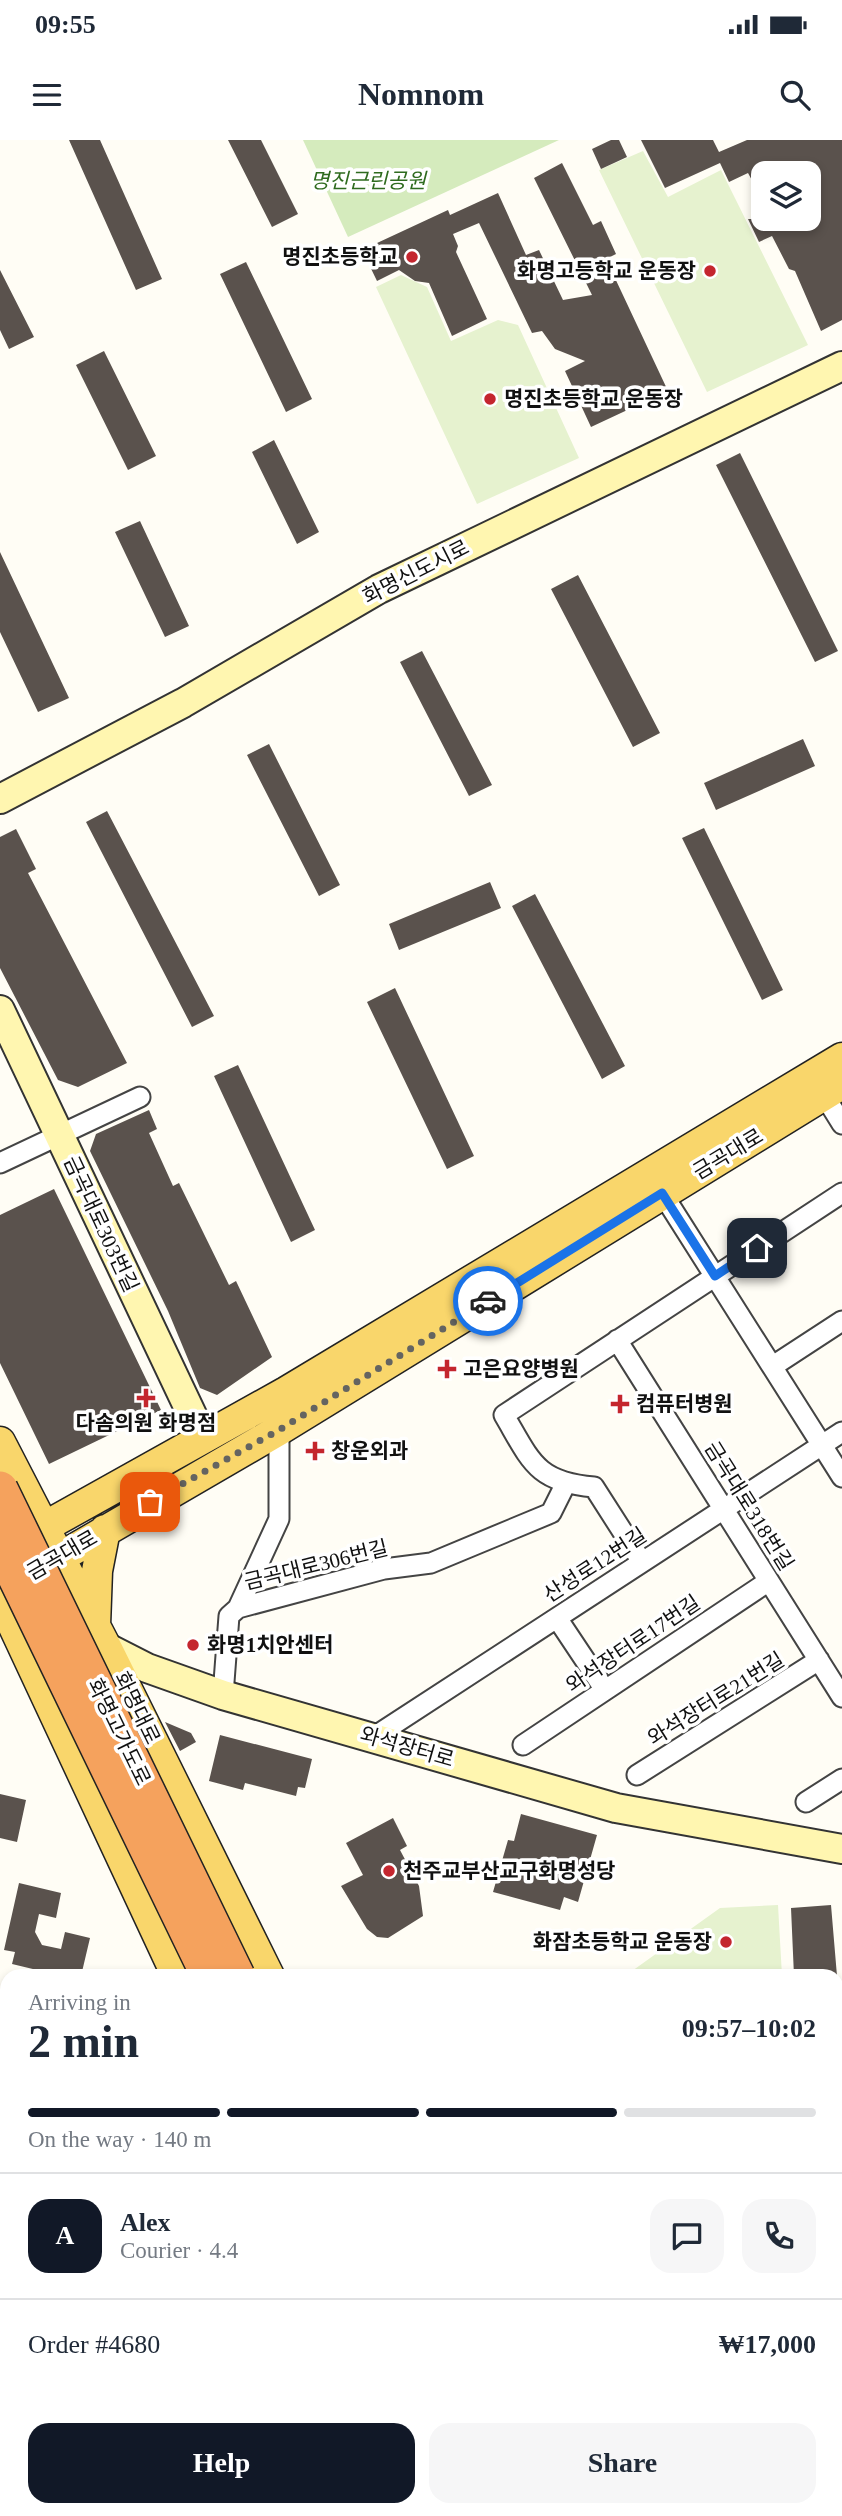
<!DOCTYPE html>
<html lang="en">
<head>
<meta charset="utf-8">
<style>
  :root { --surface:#fff; --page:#f6f6f7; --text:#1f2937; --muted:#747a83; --line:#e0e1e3; --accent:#111827 }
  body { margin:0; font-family:"Times New Roman","Noto Sans KR",serif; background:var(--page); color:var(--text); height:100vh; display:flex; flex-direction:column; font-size:26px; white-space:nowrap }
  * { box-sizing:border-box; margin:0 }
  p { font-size:23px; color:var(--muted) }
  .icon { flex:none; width:38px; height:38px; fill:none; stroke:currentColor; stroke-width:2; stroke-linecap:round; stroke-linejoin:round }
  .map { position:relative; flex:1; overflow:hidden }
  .details { position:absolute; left:0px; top:1829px; width:844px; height:548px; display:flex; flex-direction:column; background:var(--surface); border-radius:21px 21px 0 0; box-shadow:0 4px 10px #0003 }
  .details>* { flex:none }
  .tools { position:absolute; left:751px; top:21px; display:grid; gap:14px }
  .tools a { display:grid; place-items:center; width:70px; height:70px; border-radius:14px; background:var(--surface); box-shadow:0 4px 10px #0003; font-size:35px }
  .pin { position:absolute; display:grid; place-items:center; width:60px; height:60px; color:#fff; margin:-30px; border-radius:14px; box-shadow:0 4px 10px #0006 }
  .courier { position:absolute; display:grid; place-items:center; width:70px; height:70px; margin:-35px; border:5px solid #1a73e8; border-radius:50%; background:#fff; color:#222; box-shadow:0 2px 9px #0007 }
  .headline em { font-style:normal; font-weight:600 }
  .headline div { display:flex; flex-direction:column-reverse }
  .headline { display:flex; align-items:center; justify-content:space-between; height:119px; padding:0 28px }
  h1 { font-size:46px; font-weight:600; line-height:52px }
  .bar { display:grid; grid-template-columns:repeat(4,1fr); gap:10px 7px; align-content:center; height:84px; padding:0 28px }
  .bar i { height:9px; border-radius:5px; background:var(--line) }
  .bar .on { background:var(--accent) }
  .bar p { grid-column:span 4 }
  .line { display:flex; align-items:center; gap:18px; padding:0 28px; border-top:2px solid var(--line) }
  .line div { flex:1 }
  .round { display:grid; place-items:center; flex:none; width:74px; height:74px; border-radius:21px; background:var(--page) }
  .cta { display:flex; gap:14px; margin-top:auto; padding:14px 28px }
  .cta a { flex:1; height:80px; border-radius:21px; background:var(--accent); color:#fff; font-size:28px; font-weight:600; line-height:80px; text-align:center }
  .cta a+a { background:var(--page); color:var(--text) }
  .status { display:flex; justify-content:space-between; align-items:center; height:49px; padding:0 35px; background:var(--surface); direction:ltr }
  .status svg { height:19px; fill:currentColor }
  header { display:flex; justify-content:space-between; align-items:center; height:91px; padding:0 28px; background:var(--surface); font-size:32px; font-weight:600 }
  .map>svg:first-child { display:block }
</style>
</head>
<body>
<div class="status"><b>09:55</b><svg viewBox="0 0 49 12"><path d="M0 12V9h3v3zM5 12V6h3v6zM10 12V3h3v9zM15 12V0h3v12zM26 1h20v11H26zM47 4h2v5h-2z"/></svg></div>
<header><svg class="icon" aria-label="menu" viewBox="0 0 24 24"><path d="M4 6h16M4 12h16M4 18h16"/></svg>Nomnom<svg class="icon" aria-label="search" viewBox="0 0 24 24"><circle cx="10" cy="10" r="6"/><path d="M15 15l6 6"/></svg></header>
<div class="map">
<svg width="842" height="2376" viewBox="0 0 842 2376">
  <rect width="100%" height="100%" fill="#fffdf5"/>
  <!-- green -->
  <path fill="#d5ebbd" d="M303,0H559L348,97Z"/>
  <!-- pitch -->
  <path fill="#e6f2cf" d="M643,11L668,57L721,30L808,205L707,252L599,30Z
    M401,135L427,147L451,201L498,180L518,185L579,318L477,364L376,147Z
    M778,1765L782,1836H625L720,1768Z"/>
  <!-- building -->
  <path fill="#5a524d" d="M69,0H100L162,139L136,150Z
    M228,0H261L298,74L272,87Z
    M611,0H619L627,17L601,29L592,9Z
    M641,0H713L719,12L747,0H842V180L821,191L795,131L789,129L772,96L759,102L748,79H808V33H763V39L754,44L748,33L729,42L720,23L665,48Z
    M562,23L593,85L601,81L616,114L606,119L668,251L591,287L565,231L585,221L555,209L542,191L532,193L479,83L453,94L458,106L456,112L487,179L452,196L429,143L415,141L399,130L377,141L362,110L448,70L450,75L498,53L526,115L539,110L563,160L592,155L534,38Z
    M246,122L312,259L286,272L220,134Z
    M0,130L34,197L9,209L0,190Z
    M104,211L156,316L128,330L76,225Z
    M274,300L319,392L297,404L252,312Z
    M740,313L838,511L815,522L716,325Z
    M140,381L189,486L165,497L115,392Z
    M0,412L69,558L38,572L0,492Z
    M578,435L660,593L633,607L551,449Z
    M422,511L492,645L469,656L400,522Z
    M803,599L815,626L716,670L704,643Z
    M269,604L340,745L319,756L247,615Z
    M107,671L214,876L192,887L86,682Z
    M704,688L783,850L762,860L682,698Z
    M16,689L36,729L28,733L127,923L78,947L58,940L0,828V697Z
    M490,742L501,768L399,810L389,784Z
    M535,754L625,926L602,939L512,766Z
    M395,848L474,1016L447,1029L367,862Z
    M238,925L315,1090L291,1102L214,936Z
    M149,970L157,989L149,993L173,1046L179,1043L229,1145L236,1141L272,1217L217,1255L200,1248L168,1171L90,1011L96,994Z
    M54,1049L161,1270L49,1324L0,1223V1075Z
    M165,1582L191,1593L196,1602L180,1611Z
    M220,1595L312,1619L305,1648L298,1647L296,1656L245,1643L243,1650L209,1641Z
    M0,1654L26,1660L17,1702L0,1698Z
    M521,1674L597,1695L578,1762L564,1757L560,1770L493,1752L508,1700L514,1701Z
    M393,1678L407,1706L400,1710L419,1746L423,1776L388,1798L377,1797L367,1789L341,1746L363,1735L346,1703Z
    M19,1743L61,1753L56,1778L39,1774L35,1792L42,1805L61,1809L65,1792L90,1798L81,1836H62L12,1824L15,1812L4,1810Z
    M831,1765L837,1836H794L791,1768Z"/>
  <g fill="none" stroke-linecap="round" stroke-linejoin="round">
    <!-- highway-tunnel -->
    <path stroke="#dbdad3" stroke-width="35" stroke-dasharray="35 18" stroke-linecap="butt" d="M632,2370L640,2376"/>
    <!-- lane casing -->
    <g stroke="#444" stroke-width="13">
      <path id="lane" d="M439,2370L441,2376"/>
    </g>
    <!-- street casing -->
    <g stroke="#444" stroke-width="23">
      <path id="street" d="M824,955L842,984
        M0,1023L140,957
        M662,1053L842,1337
        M617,1200L842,1557
        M773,1226L842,1181
        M279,1290V1379L238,1468L384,1429L431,1423L551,1373L565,1345
        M642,1422L594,1347C536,1342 531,1321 504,1275L842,1053
        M557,1478L605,1550
        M223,1555L229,1476L238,1468
        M374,1597L842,1292
        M523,1605L769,1441
        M637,1635L819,1520
        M806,1662L842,1639
        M836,2224L842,2227
        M713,2376L718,2370"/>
    </g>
    <!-- secondary casing -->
    <g stroke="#333" stroke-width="32">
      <path id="secondary" d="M0,659L183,563L379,449L842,226
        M0,870L203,1298
        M96,1502L147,1528L223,1555L616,1668L842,1709"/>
    </g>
    <!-- primary casing -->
    <g stroke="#222" stroke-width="33">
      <path id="primary" d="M0,1302L108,1511L269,1836
        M3,1410L286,1252L842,918
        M0,1449L59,1418L279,1290L842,944
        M0,1457L177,1836
        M95,1486L97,1431L105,1390
        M585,2370L597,2376
        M654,2370L665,2376"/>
    </g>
    <!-- lane -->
    <use href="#lane" stroke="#fff" stroke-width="10"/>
    <!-- street -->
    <use href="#street" stroke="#fff" stroke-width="19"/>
    <!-- secondary -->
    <use href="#secondary" stroke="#fff6b0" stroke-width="28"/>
    <!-- primary -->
    <use href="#primary" stroke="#f9d66b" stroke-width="30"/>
    <!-- highway-bridge casing -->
    <g stroke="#222" stroke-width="38" stroke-linecap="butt">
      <path id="highway-bridge" d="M0,1349L237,1836
        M0,1405L209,1836"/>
    </g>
    <!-- highway-bridge -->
    <use href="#highway-bridge" stroke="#f5a25d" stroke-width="35"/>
  </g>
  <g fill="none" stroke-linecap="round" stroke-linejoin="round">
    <!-- done -->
    <path stroke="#646461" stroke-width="7" stroke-dasharray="0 12.6" d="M150,1362L279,1290L488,1161"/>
    <!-- route -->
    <path stroke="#1a73e8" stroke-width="9" d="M488,1161L662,1053L715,1136L757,1108"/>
  </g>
  <!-- markers -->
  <g fill="#c4262e" stroke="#fff" stroke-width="2.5">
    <circle cx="412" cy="117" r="7"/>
    <circle cx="710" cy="131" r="7"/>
    <circle cx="490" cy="259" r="7"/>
    <path d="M443.5 1218.5h7v7h7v7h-7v7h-7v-7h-7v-7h7z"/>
    <path d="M142.5 1247.5h7v7h7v7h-7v7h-7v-7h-7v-7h7z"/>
    <path d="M616.5 1253.5h7v7h7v7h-7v7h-7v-7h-7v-7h7z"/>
    <path d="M311.5 1300.5h7v7h7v7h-7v7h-7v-7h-7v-7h7z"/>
    <circle cx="193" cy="1505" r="7"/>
    <circle cx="389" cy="1731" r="7"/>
    <circle cx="726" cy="1802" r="7"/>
  </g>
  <g text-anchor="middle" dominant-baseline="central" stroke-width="7" stroke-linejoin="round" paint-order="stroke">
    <!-- park labels -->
    <g font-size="21" font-style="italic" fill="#2f6b1f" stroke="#fff">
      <text x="368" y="41">명진근린공원</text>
    </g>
    <!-- poi labels -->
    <g font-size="21" font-weight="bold" fill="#111" stroke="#fff" text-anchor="start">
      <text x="398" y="117" text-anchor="end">명진초등학교</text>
      <text x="696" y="131" text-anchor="end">화명고등학교 운동장</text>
      <text x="504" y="259">명진초등학교 운동장</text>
      <text x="463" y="1229">고은요양병원</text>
      <text x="636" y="1264">컴퓨터병원</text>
      <text x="146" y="1283" text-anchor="middle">다솜의원 화명점</text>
      <text x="331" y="1311">창운외과</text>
      <text x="207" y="1505">화명1치안센터</text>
      <text x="403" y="1731">천주교부산교구화명성당</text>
      <text x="712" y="1802" text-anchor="end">화잠초등학교 운동장</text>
    </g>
    <!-- street labels -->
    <g font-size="21" fill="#111" stroke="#fff">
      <text transform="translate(416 432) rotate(-27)">화명신도시로</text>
      <text transform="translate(728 1014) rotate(-31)">금곡대로</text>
      <text transform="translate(101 1084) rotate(65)">금곡대로303번길</text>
      <text transform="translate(749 1366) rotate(58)">금곡대로318번길</text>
      <text transform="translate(62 1415) rotate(-30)">금곡대로</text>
      <text transform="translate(316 1425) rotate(-14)">금곡대로306번길</text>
      <text transform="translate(595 1425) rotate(-33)">산성로12번길</text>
      <text transform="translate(633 1504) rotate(-34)">와석장터로17번길</text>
      <text transform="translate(716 1559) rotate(-32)">와석장터로21번길</text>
      <text transform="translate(137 1568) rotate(64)">화명대로</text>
      <text transform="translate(119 1592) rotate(64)">화명고가도로</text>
      <text transform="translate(407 1607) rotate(16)">와석장터로</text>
    </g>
  </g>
</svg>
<div class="tools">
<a><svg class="icon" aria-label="layers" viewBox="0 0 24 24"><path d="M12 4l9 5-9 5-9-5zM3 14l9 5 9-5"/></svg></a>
</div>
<div class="pin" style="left:150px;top:1362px;background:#ea580c"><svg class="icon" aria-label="bag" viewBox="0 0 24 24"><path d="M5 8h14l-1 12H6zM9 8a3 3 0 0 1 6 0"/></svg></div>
<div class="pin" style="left:757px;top:1108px;background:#1f2937"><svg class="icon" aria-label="home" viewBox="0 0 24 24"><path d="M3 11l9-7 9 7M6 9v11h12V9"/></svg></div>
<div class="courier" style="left:488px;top:1161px"><svg class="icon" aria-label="car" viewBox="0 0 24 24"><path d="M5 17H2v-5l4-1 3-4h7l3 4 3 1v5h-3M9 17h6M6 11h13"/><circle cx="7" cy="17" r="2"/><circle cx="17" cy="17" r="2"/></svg></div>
<section class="details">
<div class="headline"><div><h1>2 min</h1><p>Arriving in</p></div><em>09:57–10:02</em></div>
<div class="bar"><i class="on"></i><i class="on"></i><i class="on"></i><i></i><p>On the way · 140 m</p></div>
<div class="line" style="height:126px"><b class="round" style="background:var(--accent);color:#fff">A</b><div><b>Alex</b><p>Courier · 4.4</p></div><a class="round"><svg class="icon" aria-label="chat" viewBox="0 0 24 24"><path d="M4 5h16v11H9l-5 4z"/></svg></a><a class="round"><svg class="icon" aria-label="phone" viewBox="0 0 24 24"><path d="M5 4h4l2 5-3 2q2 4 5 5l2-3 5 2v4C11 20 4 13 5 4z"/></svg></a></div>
<div class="line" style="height:91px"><div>Order #4680</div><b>₩17,000</b></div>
<div class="cta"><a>Help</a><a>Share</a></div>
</section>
</div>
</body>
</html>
